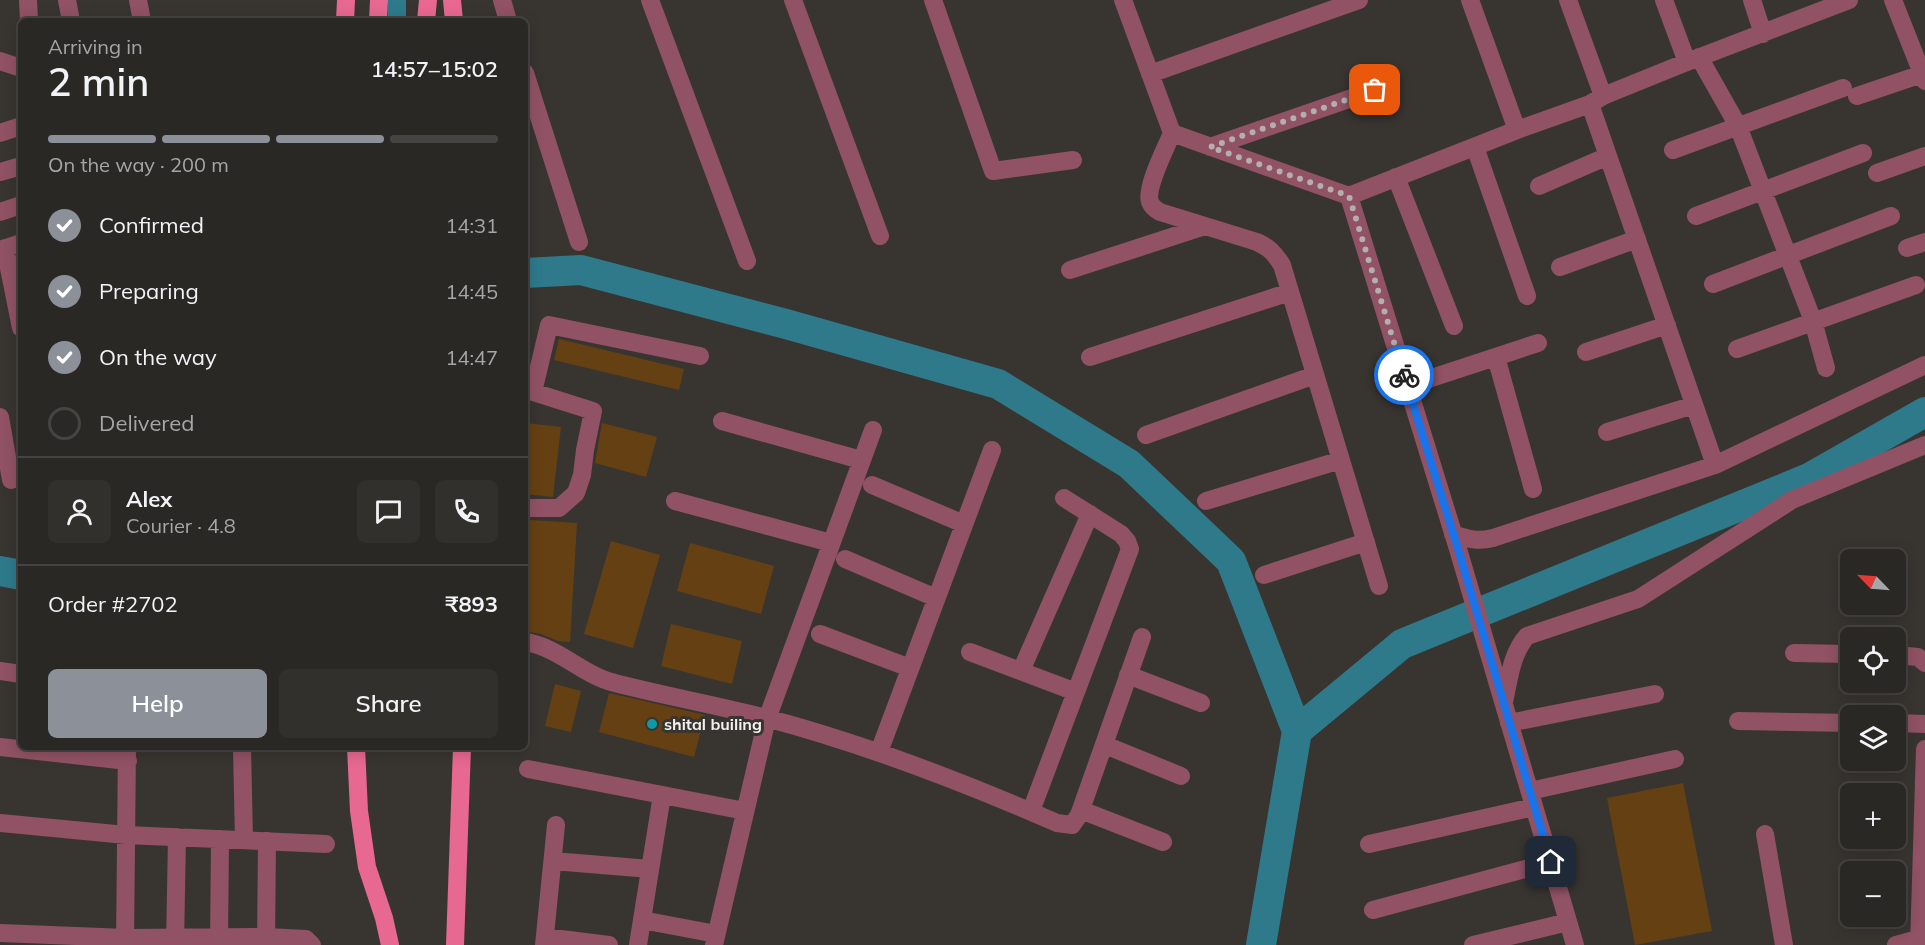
<!DOCTYPE html>
<html lang="en">
<head>
<meta charset="utf-8">
<style>
  :root { --surface:#2a2825; --page:#32302d; --text:#f1f3f6; --muted:#a5a6a7; --line:#464442; --accent:#8c9099 }
  body { margin:0; font-family:Mulish,sans-serif; background:var(--page); color:var(--text); height:100vh; display:flex; flex-direction:column; font-size:22px; white-space:nowrap }
  * { box-sizing:border-box; margin:0 }
  p { font-size:20px; color:var(--muted) }
  .icon { flex:none; width:33px; height:33px; fill:none; stroke:currentColor; stroke-width:2; stroke-linecap:round; stroke-linejoin:round }
  .map { position:relative; flex:1; overflow:hidden }
  .sheet { position:absolute; left:18px; top:18px; width:510px; height:732px; display:flex; flex-direction:column; background:var(--surface); border-radius:9px; box-shadow:0 3px 15px #0003,0 0 0 2px var(--line) }
  .sheet>* { flex:none }
  .needle { width:39px; rotate:295deg }
  .controls { position:absolute; left:1840px; top:549px; display:grid; gap:12px }
  .controls a { display:grid; place-items:center; width:66px; height:66px; border-radius:9px; background:var(--surface); box-shadow:0 3px 15px #0003,0 0 0 2px var(--line); font-size:30px }
  .pin { position:absolute; display:grid; place-items:center; width:51px; height:51px; color:#fff; margin:-26px; border-radius:12px; box-shadow:0 3px 9px #0006 }
  .courier { position:absolute; display:grid; place-items:center; width:60px; height:60px; margin:-30px; border:4px solid #1a73e8; border-radius:50%; background:#fff; color:#222; box-shadow:0 2px 8px #0007 }
  .summary em { font-style:normal; font-weight:600 }
  .summary div { display:flex; flex-direction:column-reverse }
  .summary { display:flex; align-items:center; justify-content:space-between; height:102px; padding:0 30px }
  h1 { font-size:39px; font-weight:600; line-height:45px }
  .bar { display:grid; grid-template-columns:repeat(4,1fr); gap:9px 6px; align-content:center; height:72px; padding:0 30px }
  .bar i { height:8px; border-radius:4px; background:var(--line) }
  .bar .on { background:var(--accent) }
  .bar p { grid-column:span 4 }
  .line { display:flex; align-items:center; gap:15px; padding:0 30px; border-top:2px solid var(--line) }
  .line div { flex:1 }
  .round { display:grid; place-items:center; flex:none; width:63px; height:63px; border-radius:9px; background:var(--page) }
  ol { padding:0 30px; list-style:none }
  li { display:flex; align-items:center; gap:18px; height:66px }
  li p { margin-inline-start:auto }
  li .icon { padding:6px; border-radius:50%; background:var(--accent); color:#fff; stroke-width:4 }
  li:last-child { color:var(--muted) }
  li i { width:33px; height:33px; border:3px solid var(--line); border-radius:50% }
  .primary-button { display:flex; gap:12px; margin-top:auto; padding:12px 30px }
  .primary-button a { flex:1; height:69px; border-radius:9px; background:var(--accent); color:#fff; font-size:24px; font-weight:600; line-height:69px; text-align:center }
  .primary-button a+a { background:var(--page); color:var(--text) }
  .map>svg:first-child { display:block }
</style>
</head>
<body>
<div class="map">
<svg width="1925" height="945" viewBox="0 0 1925 945">
  <rect width="100%" height="100%" fill="#383531"/>
  <g fill="none" stroke-linecap="round" stroke-linejoin="round">
    <!-- canal -->
    <path stroke="#2e7a8b" stroke-width="18" d="M397,0V21"/>
    <!-- river -->
    <path stroke="#2e7a8b" stroke-width="30" d="M525,273L581,270L786,324L998,384L1129,464L1231,561L1297,731
      M0,571L21,575
      M1261,945L1297,731L1402,644L1809,478L1925,412"/>
  </g>
  <!-- building -->
  <path fill="#654013" d="M559,339L684,369L679,390L554,360Z
    M526,423L561,427L553,497L525,494Z
    M602,423L657,437L646,477L595,463Z
    M530,520L577,523L570,642L558,641L541,634L525,631Z
    M611,541L660,555L633,648L584,634Z
    M690,543L774,566L761,614L677,591Z
    M671,624L742,641L732,684L661,666Z
    M555,684L581,691L571,732L545,726Z
    M609,693L705,715L694,757L599,732Z
    M1683,783L1712,931L1635,945L1607,798Z"/>
  <g fill="none" stroke-linecap="round" stroke-linejoin="round">
    <!-- minor -->
    <path stroke="#905264" stroke-width="18" d="M28,0L29,21
      M67,0L71,21
      M138,0L142,21
      M502,0L508,21
      M650,0L747,261
      M793,0L880,236
      M933,0L993,171L1073,160
      M1123,0L1172,133L1349,196L1458,549L1575,945
      M1470,0L1517,130
      M1568,0L1603,96
      M1664,0L1687,62
      M1752,0L1763,34
      M1893,0L1925,81
      M1699,57L1738,126L1813,321L1826,368
      M0,61L21,68
      M525,73L579,242
      M1150,74L1359,0
      M1857,96L1922,74
      M1590,104L1715,465
      M0,133L21,126
      M1172,133C1166,148 1145,188 1150,202C1152,207 1155,209 1160,212L1257,242C1270,248 1275,254 1282,265L1379,586
      M1210,147L1375,90
      M1475,147L1527,296
      M1673,150L1843,88
      M0,172L21,166
      M1877,173L1925,156
      M1396,177L1454,326
      M1539,186L1608,156
      M1349,196L1517,130L1590,104L1603,96L1687,62L1849,0
      M0,212L21,205
      M1696,216L1863,153
      M5,248L21,328
      M1907,248L1925,242
      M0,250L21,243
      M1560,267L1637,239
      M1070,270L1205,226
      M1713,284L1891,216
      M1737,349L1916,285
      M1586,352L1667,325
      M1090,357L1290,292
      M1496,357L1533,489
      M1407,386L1538,343
      M0,417L11,480
      M722,421L861,460
      M1607,432L1694,405
      M1146,435L1315,375
      M872,485L964,524
      M675,501L831,543
      M1206,501L1341,460
      M525,508H559L576,493L582,475L585,450L593,411L533,392L549,325L700,356
      M1453,534C1468,539 1478,542 1493,538L1715,465L1925,365
      M845,559L936,598
      M1264,575L1366,542
      M820,634L910,668
      M525,642C559,647 582,675 615,683C665,696 716,705 766,718C865,744 963,782 1057,823L1072,825L1079,815L1142,637
      M970,652L1076,692
      M1794,653L1851,654
      M1896,655L1918,657L1925,663
      M0,671L21,674
      M1021,671L1090,514
      M1128,675L1201,703
      M1504,702C1509,680 1511,654 1527,636L1638,599L1792,500L1925,445
      M1738,721L1851,723
      M1509,723L1655,694
      M1896,723L1925,724
      M1105,745L1181,776
      M0,747L128,761
      M242,747L244,840
      M879,752L992,450
      M528,769L745,811
      M1530,791L1675,759
      M1081,810L1163,842
      M1031,811L1130,549L1127,541L1121,534L1064,498
      M0,823L126,835L326,844
      M1765,834L1784,945
      M1369,844L1534,807
      M553,861L650,869
      M1373,910L1551,862
      M642,920L716,934
      M0,933L126,938L266,937L306,939L312,945
      M545,937L609,945
      M125,945L127,747
      M175,945L177,837
      M219,945L220,839
      M266,945L267,841
      M544,945L556,825
      M638,945L662,795
      M714,945L767,719L873,430
      M1473,945L1568,922
      M1896,945L1925,937
      M1919,945L1925,749"/>
    <!-- major -->
    <path stroke="#e76890" stroke-width="18" d="M452,0L454,21
      M345,21L346,0
      M378,21L379,0
      M426,21L428,0
      M356,747L359,811L367,867L384,918L390,945
      M455,945L462,747"/>
  </g>
  <g fill="none" stroke-linecap="round" stroke-linejoin="round">
    <!-- done -->
    <path stroke="#b2afac" stroke-width="6" stroke-dasharray="0 10.8" d="M1375,90L1210,147L1349,196L1404,375"/>
    <!-- route -->
    <path stroke="#1a73e8" stroke-width="8" d="M1404,375L1458,549L1551,862"/>
  </g>
  <!-- markers -->
  <circle fill="#0f9aa8" stroke="#383531" stroke-width="2" cx="652" cy="724" r="6"/>
  <g text-anchor="middle" dominant-baseline="central" stroke-width="6" stroke-linejoin="round" paint-order="stroke">
    <!-- poi labels -->
    <g font-size="16" font-weight="bold" fill="#f3f1ef" stroke="#383531" text-anchor="start">
      <text x="664" y="724">shital builing</text>
    </g>
  </g>
</svg>
<div class="controls">
<a><svg class="needle" viewBox="-14 -14 28 28"><path d="M0-13l5 13h-10z" fill="#e53935"/><path d="M0 13l5-13h-10z" fill="#a5a6a7"/></svg></a>
<a><svg class="icon" aria-label="locate" viewBox="0 0 24 24"><circle cx="12" cy="12" r="6"/><path d="M12 2v4M12 18v4M2 12h4M18 12h4"/></svg></a>
<a><svg class="icon" aria-label="layers" viewBox="0 0 24 24"><path d="M12 4l9 5-9 5-9-5zM3 14l9 5 9-5"/></svg></a>
<a>+</a>
<a>−</a>
</div>
<div class="pin" style="left:1375px;top:90px;background:#ea580c"><svg class="icon" aria-label="bag" viewBox="0 0 24 24"><path d="M5 8h14l-1 12H6zM9 8a3 3 0 0 1 6 0"/></svg></div>
<div class="pin" style="left:1551px;top:862px;background:#1f2937"><svg class="icon" aria-label="home" viewBox="0 0 24 24"><path d="M3 11l9-7 9 7M6 9v11h12V9"/></svg></div>
<div class="courier" style="left:1404px;top:375px"><svg class="icon" aria-label="bike" viewBox="0 0 24 24"><circle cx="6" cy="16" r="4"/><circle cx="18" cy="16" r="4"/><path d="M6 16l4-8h5l3 8M10 8l3 8H6M13 5h3"/></svg></div>
<section class="sheet">
<div class="summary"><div><h1>2 min</h1><p>Arriving in</p></div><em>14:57–15:02</em></div>
<div class="bar"><i class="on"></i><i class="on"></i><i class="on"></i><i></i><p>On the way · 200 m</p></div>
<ol>
<li><svg class="icon" aria-label="check" viewBox="0 0 24 24"><path d="M5 12l5 5 9-10"/></svg>Confirmed<p>14:31</p></li>
<li><svg class="icon" aria-label="check" viewBox="0 0 24 24"><path d="M5 12l5 5 9-10"/></svg>Preparing<p>14:45</p></li>
<li><svg class="icon" aria-label="check" viewBox="0 0 24 24"><path d="M5 12l5 5 9-10"/></svg>On the way<p>14:47</p></li>
<li><i></i>Delivered</li>
</ol>
<div class="line" style="height:108px"><a class="round"><svg class="icon" aria-label="person" viewBox="0 0 24 24"><circle cx="12" cy="8" r="4"/><path d="M4 21q1-7 8-7t8 7"/></svg></a><div><b>Alex</b><p>Courier · 4.8</p></div><a class="round"><svg class="icon" aria-label="chat" viewBox="0 0 24 24"><path d="M4 5h16v11H9l-5 4z"/></svg></a><a class="round"><svg class="icon" aria-label="phone" viewBox="0 0 24 24"><path d="M5 4h4l2 5-3 2q2 4 5 5l2-3 5 2v4C11 20 4 13 5 4z"/></svg></a></div>
<div class="line" style="height:78px"><div>Order #2702</div><b>₹893</b></div>
<div class="primary-button"><a>Help</a><a>Share</a></div>
</section>
</div>
</body>
</html>
